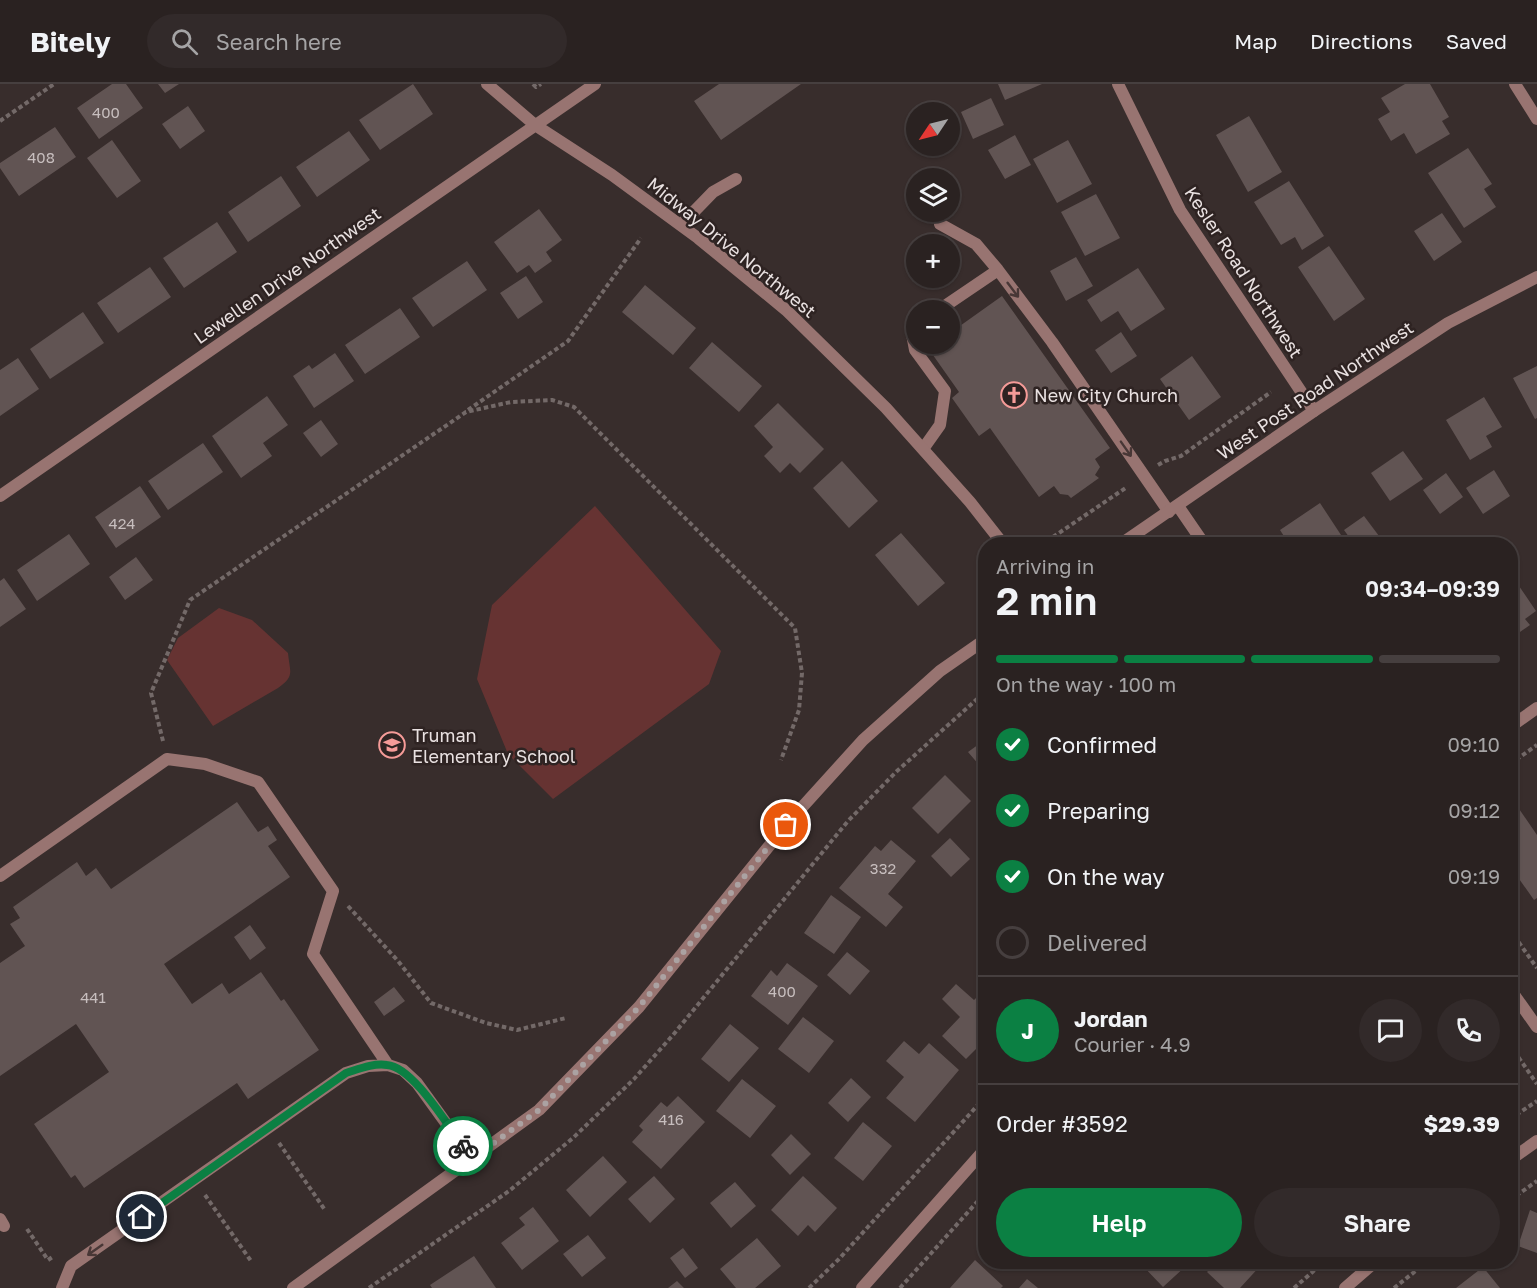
<!DOCTYPE html>
<html lang="en">
<head>
<meta charset="utf-8">
<style>
  :root { --surface:#2a2221; --page:#322a2a; --text:#f1f3f6; --muted:#a5a4a5; --line:#463f3f; --accent:#0b8043 }
  body { margin:0; font-family:"Golos Text",sans-serif; background:var(--page); color:var(--text); height:100vh; display:flex; flex-direction:column; font-size:22px; white-space:nowrap }
  * { box-sizing:border-box; margin:0 }
  p { font-size:20px; color:var(--muted) }
  .icon { flex:none; width:33px; height:33px; fill:none; stroke:currentColor; stroke-width:2; stroke-linecap:round; stroke-linejoin:round }
  .map { position:relative; flex:1; overflow:hidden }
  .sheet { position:absolute; left:978px; top:453px; width:540px; height:732px; display:flex; flex-direction:column; background:var(--surface); border-radius:24px; box-shadow:0 2px 4px #0004,0 0 0 2px var(--line) }
  .sheet>* { flex:none }
  .needle { width:39px; rotate:235deg }
  .fabs { position:absolute; left:906px; top:18px; display:grid; gap:12px }
  .fabs a { display:grid; place-items:center; width:54px; height:54px; border-radius:50%; background:var(--surface); box-shadow:0 2px 4px #0004,0 0 0 2px var(--line); font-size:30px }
  .pin { position:absolute; display:grid; place-items:center; width:51px; height:51px; color:#fff; margin:-26px; border:3px solid #fff; border-radius:50%; box-shadow:0 2px 6px #0007 }
  .courier { position:absolute; display:grid; place-items:center; width:60px; height:60px; margin:-30px; border:4px solid #0b8043; border-radius:50%; background:#fff; color:#222; box-shadow:0 2px 8px #0007 }
  .head em { font-style:normal; font-weight:600 }
  .head div { display:flex; flex-direction:column-reverse }
  .head { display:flex; align-items:center; justify-content:space-between; height:102px; padding:0 18px }
  h1 { font-size:39px; font-weight:600; line-height:45px }
  .bar { display:grid; grid-template-columns:repeat(4,1fr); gap:9px 6px; align-content:center; height:72px; padding:0 18px }
  .bar i { height:8px; border-radius:4px; background:var(--line) }
  .bar .active { background:var(--accent) }
  .bar p { grid-column:span 4 }
  .line { display:flex; align-items:center; gap:15px; padding:0 18px; border-top:2px solid var(--line) }
  .line div { flex:1 }
  .round { display:grid; place-items:center; flex:none; width:63px; height:63px; border-radius:32px; background:var(--page) }
  ol { padding:0 18px; list-style:none }
  li { display:flex; align-items:center; gap:18px; height:66px }
  li p { margin-inline-start:auto }
  li .icon { padding:6px; border-radius:50%; background:var(--accent); color:#fff; stroke-width:4 }
  li:last-child { color:var(--muted) }
  li i { width:33px; height:33px; border:3px solid var(--line); border-radius:50% }
  .primary-button { display:flex; gap:12px; margin-top:auto; padding:12px 18px }
  .primary-button a { flex:1; height:69px; border-radius:36px; background:var(--accent); color:#fff; font-size:24px; font-weight:600; line-height:69px; text-align:center }
  .primary-button a+a { background:var(--page); color:var(--text) }
  header { display:flex; align-items:center; gap:36px; box-sizing:border-box; height:84px; padding:0 30px; background:var(--surface); border-bottom:2px solid var(--line) }
  header strong { font-size:28px }
  nav { display:flex; gap:33px; margin-inline-start:auto; font-size:21px }
  .search { width:420px; height:54px; background:var(--page); display:flex; align-items:center; gap:15px; box-sizing:border-box; padding:0 21px; border-radius:33px; color:var(--muted); font-size:22px }
  .map>svg:first-child { display:block }
</style>
</head>
<body>
<header>
<strong>Bitely</strong>
<div class="search"><svg class="icon" aria-label="search" viewBox="0 0 24 24"><circle cx="10" cy="10" r="6"/><path d="M15 15l6 6"/></svg>Search here</div>
<nav><a>Map</a><a>Directions</a><a>Saved</a></nav>
</header>
<div class="map">
<svg width="1537" height="1204" viewBox="0 0 1537 1204">
  <rect width="100%" height="100%" fill="#382d2c"/>
  <!-- park -->
  <path fill="#663332" d="M595,422L721,567L709,600L553,715L508,670L477,595L492,521Z
    M219,524L252,536L288,569C290,589 295,592 278,604L213,642L167,576L178,554Z"/>
  <!-- building -->
  <path fill="#615453" d="M112,0H126L143,24L99,55L77,24Z
    M158,0H179L165,9Z
    M413,0L433,30L380,66L359,36Z
    M719,0H801L721,56L694,17Z
    M998,0H1042L1005,16Z
    M1405,0H1430L1449,33L1442,37L1450,50L1416,70L1404,49L1391,57L1378,35L1390,28L1381,14Z
    M991,14L1004,41L973,55L961,28Z
    M188,22L205,47L180,65L162,40Z
    M1249,32L1282,88L1248,108L1216,51Z
    M55,43L76,73L19,112L0,84V79Z
    M349,47L370,76L317,113L296,83Z
    M1015,51L1031,81L1005,95L988,66Z
    M112,56L141,97L117,114L87,74Z
    M1068,56L1092,100L1057,119L1033,75Z
    M1468,64L1492,100L1484,105L1496,123L1464,144L1428,89Z
    M281,92L301,122L248,158L228,128Z
    M1289,97L1324,152L1302,166L1295,153L1281,161L1254,118Z
    M1096,110L1120,154L1085,172L1061,128Z
    M539,125L562,156L546,168L552,177L535,189L529,181L517,189L494,158Z
    M1442,129L1462,158L1434,177L1414,147Z
    M217,138L237,168L184,204L163,174Z
    M1329,162L1365,215L1334,237L1298,183Z
    M1076,173L1093,202L1066,217L1050,187Z
    M467,177L487,206L433,243L412,214Z
    M150,183L171,213L118,249L97,219Z
    M1138,184L1165,225L1131,247L1118,227L1101,238L1087,216Z
    M526,192L543,218L518,235L500,209Z
    M645,201L696,244L673,271L622,228Z
    M1002,212L1110,364L1095,375L1100,383L1095,391L1099,394L1071,414L1068,411L1060,410L1054,402L1039,413L990,344L979,352L952,314L959,308L928,264L935,260H950V249Z
    M400,224L420,253L365,290L345,261Z
    M83,228L104,259L50,295L30,265Z
    M1121,248L1137,272L1111,289L1095,266Z
    M712,258L762,302L739,328L689,284Z
    M335,269L354,297L314,324L293,292L309,281L312,285Z
    M1192,272L1221,313L1189,336L1160,295Z
    M18,274L39,305L0,332V286Z
    M1537,282V334L1535,335L1513,294Z
    M267,312L288,341L263,359L272,372L241,394L212,352Z
    M1484,313L1502,343L1486,352L1492,363L1470,376L1446,336Z
    M778,319L824,365L800,389L790,379L780,389L764,372L773,363L754,342Z
    M321,336L338,360L321,373L303,349Z
    M203,359L223,388L168,426L148,397Z
    M1403,367L1423,395L1390,417L1371,389Z
    M842,377L878,417L849,444L813,404Z
    M1494,386L1510,412L1483,430L1466,404Z
    M1446,389L1463,413L1440,430L1423,406Z
    M140,402L161,433L116,464L95,433Z
    M1320,419L1341,451L1328,460H1289L1280,446Z
    M1364,432L1382,456L1375,460H1354L1344,446Z
    M901,449L945,499L918,522L875,471Z
    M69,450L90,480L37,517L17,486Z
    M136,473L153,496L125,516L109,493Z
    M4,494L26,525L0,543V497Z
    M1517,499L1536,527L1525,535L1530,541L1510,555V503Z
    M986,655V689L968,668Z
    M945,691L971,717L938,750L912,724Z
    M237,718L258,748L268,742L277,756L268,762L290,793L164,880L192,920L222,899L229,910L261,888L281,917L284,915L319,966L248,1015L237,999L84,1104L75,1091L71,1094L34,1040L109,988L76,940L0,992V879L25,862L10,840L20,834L13,823L77,778L86,792L96,784L111,805Z
    M1515,719L1537,751V814L1534,816L1510,782V722Z
    M950,754L970,775L951,793L931,772Z
    M891,756L916,777L888,810L903,823L886,843L839,804L875,762L881,767Z
    M831,811L861,833L834,870L804,849Z
    M250,841L266,864L250,876L234,853Z
    M847,868L870,887L850,911L827,891Z
    M787,879L818,902L788,941L751,912L771,886L777,892Z
    M956,900L974,916L986,904V955L966,975L942,952L960,933L942,915Z
    M394,903L405,917L384,932L374,918Z
    M803,933L834,957L809,989L778,965Z
    M730,940L759,964L729,998L701,975Z
    M904,957L919,970L929,959L959,986L915,1038L886,1014L904,993L886,977Z
    M851,994L871,1013L848,1038L828,1019Z
    M742,995L776,1022L750,1054L716,1027Z
    M678,1012L705,1038L661,1085L632,1058L643,1046L639,1042L661,1018L667,1023Z
    M863,1038L892,1062L863,1097L834,1074Z
    M791,1050L811,1070L790,1091L771,1071Z
    M603,1072L627,1098L590,1133L566,1106Z
    M654,1092L675,1115L650,1139L628,1115Z
    M803,1092L837,1124L815,1148L808,1141L798,1152L771,1126Z
    M735,1098L756,1122L731,1144L710,1119Z
    M533,1123L559,1157L522,1186L501,1159L525,1141L519,1134Z
    M1530,1126L1537,1129V1169L1518,1162Z
    M588,1151L606,1174L582,1193L563,1170Z
    M757,1154L781,1182L755,1204H736L720,1185Z
    M683,1164L698,1184L685,1194L670,1174Z
    M474,1172L496,1204H432L430,1201Z
    M975,1176L1003,1202L1001,1204H950Z
    M1142,1178H1184L1187,1181L1163,1203L1140,1179Z
    M1217,1178H1259L1262,1180L1240,1204H1224L1207,1188Z
    M1483,1183L1500,1204H1456Z
    M1027,1195L1038,1204H1019Z
    M677,1197L684,1204H668Z"/>
  <g fill="none" stroke-linecap="round" stroke-linejoin="round">
    <!-- path -->
    <path stroke="#736968" stroke-width="4" stroke-dasharray="4.5 3" stroke-linecap="butt" d="M533,0L536,3L541,0
      M0,37L54,0
      M468,326L568,257L641,154
      M1158,381L1165,377L1181,372L1271,308
      M1053,453L1127,403
      M163,657L151,609L190,516L466,328L511,318L552,316L574,323L795,544L802,589L799,626L781,676
      M1510,680L1537,661
      M348,822L398,877L431,919L486,939L517,946L566,934
      M1510,846L1537,884
      M1510,961L1537,1000
      M1510,1035L1537,1017
      M279,1059L325,1126
      M205,1111L251,1177
      M1510,1116L1537,1097
      M27,1145L48,1176L54,1172
      M369,1204L509,1107L573,1054L634,995L673,951L848,737L897,687L976,616L986,609
      M809,1204L839,1175L986,1012
      M900,1204L986,1108
      M1294,1204L1324,1178
      M1394,1204L1427,1178"/>
    <!-- service -->
    <path stroke="#987471" stroke-width="12" d="M940,140L976,160L998,186L1052,258L1169,428
      M681,141L713,108L736,95
      M939,226L998,186
      M916,242L911,245L915,266L945,307L940,341L923,365
      M0,792L167,675L205,680L258,698L333,807L313,870L388,981
      M0,1135L4,1142
      M62,1204L71,1182L346,989L368,982L388,981L403,986L417,999L472,1075"/>
    <!-- minor -->
    <path stroke="#987471" stroke-width="12" d="M487,0L535,41L612,91L698,154L786,226L886,324L970,418L1003,460
      M1118,0L1180,126L1314,327
      M1515,0L1537,35
      M0,412L595,0
      M1178,422L1204,460
      M1510,643L1537,624
      M1510,905L1537,943
      M1510,1076L1537,1057
      M862,1204L986,1064
      M1345,1204L1375,1178"/>
    <!-- tertiary -->
    <path stroke="#987471" stroke-width="12" d="M1121,460L1314,327L1448,239L1537,193
      M293,1204L539,1026L639,923L786,741L863,656L940,587L986,555"/>
  </g>
  <!-- one-way arrows -->
  <defs><path id="oneway-shaft" d="M-6 0H5M1.5-3L5.5 0L1.5 3" fill="none" stroke-width="1.6" stroke-linecap="round" stroke-linejoin="round" transform="scale(1.5)"/></defs>
  <g stroke="#483736">
    <use href="#oneway-shaft" transform="translate(1013 206) rotate(53)"/>
    <use href="#oneway-shaft" transform="translate(1126 365) rotate(55)"/>
    <use href="#oneway-shaft" transform="translate(95 1166) rotate(145)"/>
  </g>
  <g fill="none" stroke-linecap="round" stroke-linejoin="round">
    <!-- done -->
    <path stroke="#aba2a2" stroke-width="6" stroke-dasharray="0 10.8" d="M463,1062L472,1075L539,1026L639,923L786,741"/>
    <!-- route -->
    <path stroke="#0b8043" stroke-width="8" d="M142,1133L346,989C359,985 373,979 387,981C413,983 447,1041 463,1062"/>
  </g>
  <!-- icons -->
  <defs>
    <g id="church-ring" transform="scale(1.35)"><circle r="9.5" fill="#2e2322" stroke="#f59b98" stroke-width="1.5"/><path d="M-1.2-6h2.4v3.5h3.3v2.4h-3.3V6h-2.4V-.1h-3.3v-2.4h3.3Z" fill="#f59b98"/></g>
    <g id="school-ring" transform="scale(1.35)"><circle r="9.5" fill="#2e2322" stroke="#f59b98" stroke-width="1.5"/><path d="M0-5L7-2L0 1L-7-2ZM-4 1L0 2.5L4 1V4Q0 6-4 4Z" fill="#f59b98"/></g>
  </defs>
  <g fill-rule="evenodd">
    <use href="#church-ring" x="1014" y="311"/>
    <use href="#school-ring" x="392" y="661"/>
  </g>
  <g text-anchor="middle" dominant-baseline="central" stroke-width="5" stroke-linejoin="round" paint-order="stroke">
    <!-- number labels -->
    <g font-size="15" fill="#c7bebe">
      <text x="106" y="28">400</text>
      <text x="41" y="73">408</text>
      <text x="122" y="439">424</text>
      <text x="883" y="784">332</text>
      <text x="782" y="907">400</text>
      <text x="93" y="913">441</text>
      <text x="671" y="1035">416</text>
    </g>
    <!-- street labels -->
    <g font-size="18" fill="#e9e1e1" stroke="#2e2322">
      <text transform="translate(732 163) rotate(39)">Midway Drive Northwest</text>
      <text transform="translate(1244 188) rotate(57)">Kesler Road Northwest</text>
      <text transform="translate(287 191) rotate(-35)">Lewellen Drive Northwest</text>
      <text transform="translate(1315 306) rotate(-34)">West Post Road Northwest</text>
    </g>
    <!-- poi labels -->
    <g font-size="18" fill="#e9e1e1" stroke="#2e2322" text-anchor="start">
      <text x="1034" y="311">New City Church</text>
      <text x="412" y="651">Truman<tspan x="412" dy="21">Elementary School</tspan></text>
    </g>
  </g>
</svg>
<div class="fabs">
<a><svg class="needle" viewBox="-14 -14 28 28"><path d="M0-13l5 13h-10z" fill="#e53935"/><path d="M0 13l5-13h-10z" fill="#a5a4a5"/></svg></a>
<a><svg class="icon" aria-label="layers" viewBox="0 0 24 24"><path d="M12 4l9 5-9 5-9-5zM3 14l9 5 9-5"/></svg></a>
<a>+</a>
<a>−</a>
</div>
<div class="pin" style="left:786px;top:741px;background:#ea580c"><svg class="icon" aria-label="bag" viewBox="0 0 24 24"><path d="M5 8h14l-1 12H6zM9 8a3 3 0 0 1 6 0"/></svg></div>
<div class="pin" style="left:142px;top:1133px;background:#1f2937"><svg class="icon" aria-label="home" viewBox="0 0 24 24"><path d="M3 11l9-7 9 7M6 9v11h12V9"/></svg></div>
<div class="courier" style="left:463px;top:1062px"><svg class="icon" aria-label="bike" viewBox="0 0 24 24"><circle cx="6" cy="16" r="4"/><circle cx="18" cy="16" r="4"/><path d="M6 16l4-8h5l3 8M10 8l3 8H6M13 5h3"/></svg></div>
<section class="sheet">
<div class="head"><div><h1>2 min</h1><p>Arriving in</p></div><em>09:34–09:39</em></div>
<div class="bar"><i class="active"></i><i class="active"></i><i class="active"></i><i></i><p>On the way · 100 m</p></div>
<ol>
<li><svg class="icon" aria-label="check" viewBox="0 0 24 24"><path d="M5 12l5 5 9-10"/></svg>Confirmed<p>09:10</p></li>
<li><svg class="icon" aria-label="check" viewBox="0 0 24 24"><path d="M5 12l5 5 9-10"/></svg>Preparing<p>09:12</p></li>
<li><svg class="icon" aria-label="check" viewBox="0 0 24 24"><path d="M5 12l5 5 9-10"/></svg>On the way<p>09:19</p></li>
<li><i></i>Delivered</li>
</ol>
<div class="line" style="height:108px"><b class="round" style="background:var(--accent);color:#fff">J</b><div><b>Jordan</b><p>Courier · 4.9</p></div><a class="round"><svg class="icon" aria-label="chat" viewBox="0 0 24 24"><path d="M4 5h16v11H9l-5 4z"/></svg></a><a class="round"><svg class="icon" aria-label="phone" viewBox="0 0 24 24"><path d="M5 4h4l2 5-3 2q2 4 5 5l2-3 5 2v4C11 20 4 13 5 4z"/></svg></a></div>
<div class="line" style="height:78px"><div>Order #3592</div><b>$29.39</b></div>
<div class="primary-button"><a>Help</a><a>Share</a></div>
</section>
</div>
</body>
</html>
